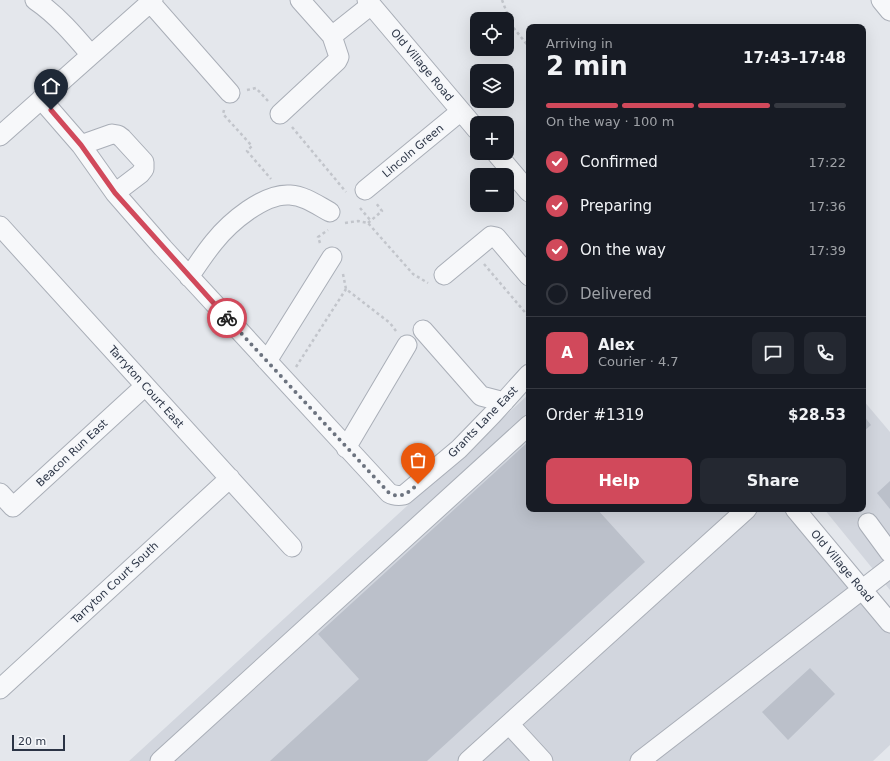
<!DOCTYPE html>
<html lang="en">
<head>
<meta charset="utf-8">
<style>
  :root { --surface:#171b24; --page:#242831; --text:#f1f3f6; --muted:#9ea1a6; --line:#363941; --accent:#d1495b }
  body { margin:0; font-family:"DejaVu Sans",sans-serif; background:var(--page); color:var(--text); height:100vh; display:flex; flex-direction:column; font-size:15px; white-space:nowrap }
  * { box-sizing:border-box; margin:0 }
  p { font-size:13px; color:var(--muted) }
  .icon { flex:none; width:22px; height:22px; fill:none; stroke:currentColor; stroke-width:2; stroke-linecap:round; stroke-linejoin:round }
  .map { position:relative; flex:1; overflow:hidden }
  .details { position:absolute; left:526px; top:24px; width:340px; height:488px; display:flex; flex-direction:column; background:var(--surface); border-radius:8px; box-shadow:0 4px 16px #0002 }
  .details>* { flex:none }
  .tools { position:absolute; left:470px; top:12px; display:grid; gap:8px }
  .tools a { display:grid; place-items:center; width:44px; height:44px; border-radius:8px; background:var(--surface); box-shadow:0 4px 16px #0002; font-size:20px }
  .scale { position:absolute; left:12px; bottom:10px; width:53px; box-sizing:border-box; padding-left:4px; border:2px solid #2b3445; border-top:0; font-size:11px; line-height:14px; white-space:nowrap; color:#2b3445; -webkit-text-stroke:3px #f4f6f9; paint-order:stroke }
  .pin { position:absolute; display:grid; place-items:center; width:34px; height:34px; color:#fff; margin:-41px -17px; border-radius:50% 50% 50% 0; rotate:-45deg; box-shadow:0 0 4px #0007 }
  .pin .icon { rotate:45deg }
  .courier { position:absolute; display:grid; place-items:center; width:40px; height:40px; margin:-20px; border:3px solid #d1495b; border-radius:50%; background:#fff; color:#222; box-shadow:0 1px 5px #0007 }
  .headline em { font-style:normal; font-weight:800 }
  .headline div { display:flex; flex-direction:column-reverse }
  .headline { display:flex; align-items:center; justify-content:space-between; height:68px; padding:0 20px }
  h1 { font-size:26px; font-weight:800; line-height:30px }
  .bar { display:grid; grid-template-columns:repeat(4,1fr); gap:6px 4px; align-content:center; height:48px; padding:0 20px }
  .bar i { height:5px; border-radius:3px; background:var(--line) }
  .bar .current { background:var(--accent) }
  .bar p { grid-column:span 4 }
  .line { display:flex; align-items:center; gap:10px; padding:0 20px; border-top:1px solid var(--line) }
  .line div { flex:1 }
  .round { display:grid; place-items:center; flex:none; width:42px; height:42px; border-radius:8px; background:var(--page) }
  ol { padding:0 20px; list-style:none }
  li { display:flex; align-items:center; gap:12px; height:44px }
  li p { margin-inline-start:auto }
  li .icon { padding:4px; border-radius:50%; background:var(--accent); color:#fff; stroke-width:4 }
  li:last-child { color:var(--muted) }
  li i { width:22px; height:22px; border:2px solid var(--line); border-radius:50% }
  .cta { display:flex; gap:8px; margin-top:auto; padding:8px 20px }
  .cta a { flex:1; height:46px; border-radius:8px; background:var(--accent); color:#fff; font-size:16px; font-weight:800; line-height:46px; text-align:center }
  .cta a+a { background:var(--page); color:var(--text) }
  .map>svg:first-child { display:block }
</style>
</head>
<body>
<div class="map">
<svg width="890" height="761" viewBox="0 0 890 761">
  <rect width="100%" height="100%" fill="#e4e7ec"/>
  <!-- built -->
  <path fill="#d2d6de" d="M529,394V509H795L890,623V745L873,761H129Z
    M863,400L890,432V590L824,509H863Z"/>
  <!-- building -->
  <path fill="#bbc0ca" d="M863,415L871,425L863,432Z
    M529,441V509H597L645,562L427,761H270L359,679L318,634Z
    M890,481V509L877,493Z
    M810,668L835,694L788,740L762,712Z"/>
  <g fill="none" stroke-linecap="round" stroke-linejoin="round">
    <!-- minor casing -->
    <g stroke="#a9aeb7" stroke-width="21">
      <path id="minor" d="M35,0C57,15 74,35 91,55
        M367,0L477,130
        M881,0L890,11
        M150,2L230,93
        M332,36L371,5
        M41,99L81,145L115,193L163,248L389,493C394,496 398,496 404,495L459,449L492,415L529,374
        M280,114L337,61L339,57L332,36L300,0
        M0,136L153,0
        M81,145L112,134L118,135L122,138L144,162V169L140,174L115,193
        M496,153L529,192
        M365,190L461,111
        M0,226L292,547
        M444,275L491,236L496,237L529,276
        M189,277C197,265 205,253 214,242C230,222 264,193 290,195C305,196 317,205 330,212
        M423,330L481,396L504,402
        M267,361L332,257
        M346,448L407,345
        M0,493L13,507L145,386
        M795,509L890,623
        M868,523L890,553
        M0,689L230,478
        M509,724L543,761
        M160,761L529,425
        M468,761L747,509
        M640,761L890,568"/>
    </g>
    <!-- path -->
    <path stroke="#c2c5cb" stroke-width="2.5" stroke-dasharray="3 3" stroke-linecap="butt" d="M502,0L512,26L529,47
      M247,90L256,88L268,101
      M224,110L223,114L252,146L247,151L271,179
      M292,127L346,192
      M360,208L371,221
      M345,223L358,221L368,223L413,274L428,283
      M368,223L382,211L376,203
      M320,243L318,237L328,230
      M484,264L529,317
      M343,274L346,289L390,323L396,331
      M296,367L346,289"/>
    <!-- minor -->
    <use href="#minor" stroke="#f7f8fa" stroke-width="19"/>
  </g>
  <g fill="none" stroke-linecap="round" stroke-linejoin="round">
    <!-- done -->
    <path stroke="#6c737f" stroke-width="4" stroke-dasharray="0 7.2" d="M227,318L389,493C401,500 409,492 418,484"/>
    <!-- route -->
    <path stroke="#d1495b" stroke-width="5" d="M51,110L81,145L115,193L227,318"/>
  </g>
  <g text-anchor="middle" dominant-baseline="central" stroke-width="3" stroke-linejoin="round" paint-order="stroke">
    <!-- street labels -->
    <g font-size="11" fill="#2b3445" stroke="#f4f6f9">
      <text transform="translate(422 65) rotate(50)">Old Village Road</text>
      <text transform="translate(413 151) rotate(-40)">Lincoln Green</text>
      <text transform="translate(146 387) rotate(48)">Tarryton Court East</text>
      <text transform="translate(483 422) rotate(-46)">Grants Lane East</text>
      <text transform="translate(72 453) rotate(-43)">Beacon Run East</text>
      <text transform="translate(842 566) rotate(50)">Old Village Road</text>
      <text transform="translate(115 583) rotate(-43)">Tarryton Court South</text>
    </g>
  </g>
</svg>
<div class="tools">
<a><svg class="icon" aria-label="locate" viewBox="0 0 24 24"><circle cx="12" cy="12" r="6"/><path d="M12 2v4M12 18v4M2 12h4M18 12h4"/></svg></a>
<a><svg class="icon" aria-label="layers" viewBox="0 0 24 24"><path d="M12 4l9 5-9 5-9-5zM3 14l9 5 9-5"/></svg></a>
<a>+</a>
<a>−</a>
</div>
<div class="scale">20 m</div>
<div class="pin" style="left:418px;top:484px;background:#ea580c"><svg class="icon" aria-label="bag" viewBox="0 0 24 24"><path d="M5 8h14l-1 12H6zM9 8a3 3 0 0 1 6 0"/></svg></div>
<div class="pin" style="left:51px;top:110px;background:#1f2937"><svg class="icon" aria-label="home" viewBox="0 0 24 24"><path d="M3 11l9-7 9 7M6 9v11h12V9"/></svg></div>
<div class="courier" style="left:227px;top:318px"><svg class="icon" aria-label="bike" viewBox="0 0 24 24"><circle cx="6" cy="16" r="4"/><circle cx="18" cy="16" r="4"/><path d="M6 16l4-8h5l3 8M10 8l3 8H6M13 5h3"/></svg></div>
<section class="details">
<div class="headline"><div><h1>2 min</h1><p>Arriving in</p></div><em>17:43–17:48</em></div>
<div class="bar"><i class="current"></i><i class="current"></i><i class="current"></i><i></i><p>On the way · 100 m</p></div>
<ol>
<li><svg class="icon" aria-label="check" viewBox="0 0 24 24"><path d="M5 12l5 5 9-10"/></svg>Confirmed<p>17:22</p></li>
<li><svg class="icon" aria-label="check" viewBox="0 0 24 24"><path d="M5 12l5 5 9-10"/></svg>Preparing<p>17:36</p></li>
<li><svg class="icon" aria-label="check" viewBox="0 0 24 24"><path d="M5 12l5 5 9-10"/></svg>On the way<p>17:39</p></li>
<li><i></i>Delivered</li>
</ol>
<div class="line" style="height:72px"><b class="round" style="background:var(--accent);color:#fff">A</b><div><b>Alex</b><p>Courier · 4.7</p></div><a class="round"><svg class="icon" aria-label="chat" viewBox="0 0 24 24"><path d="M4 5h16v11H9l-5 4z"/></svg></a><a class="round"><svg class="icon" aria-label="phone" viewBox="0 0 24 24"><path d="M5 4h4l2 5-3 2q2 4 5 5l2-3 5 2v4C11 20 4 13 5 4z"/></svg></a></div>
<div class="line" style="height:52px"><div>Order #1319</div><b>$28.53</b></div>
<div class="cta"><a>Help</a><a>Share</a></div>
</section>
</div>
</body>
</html>
